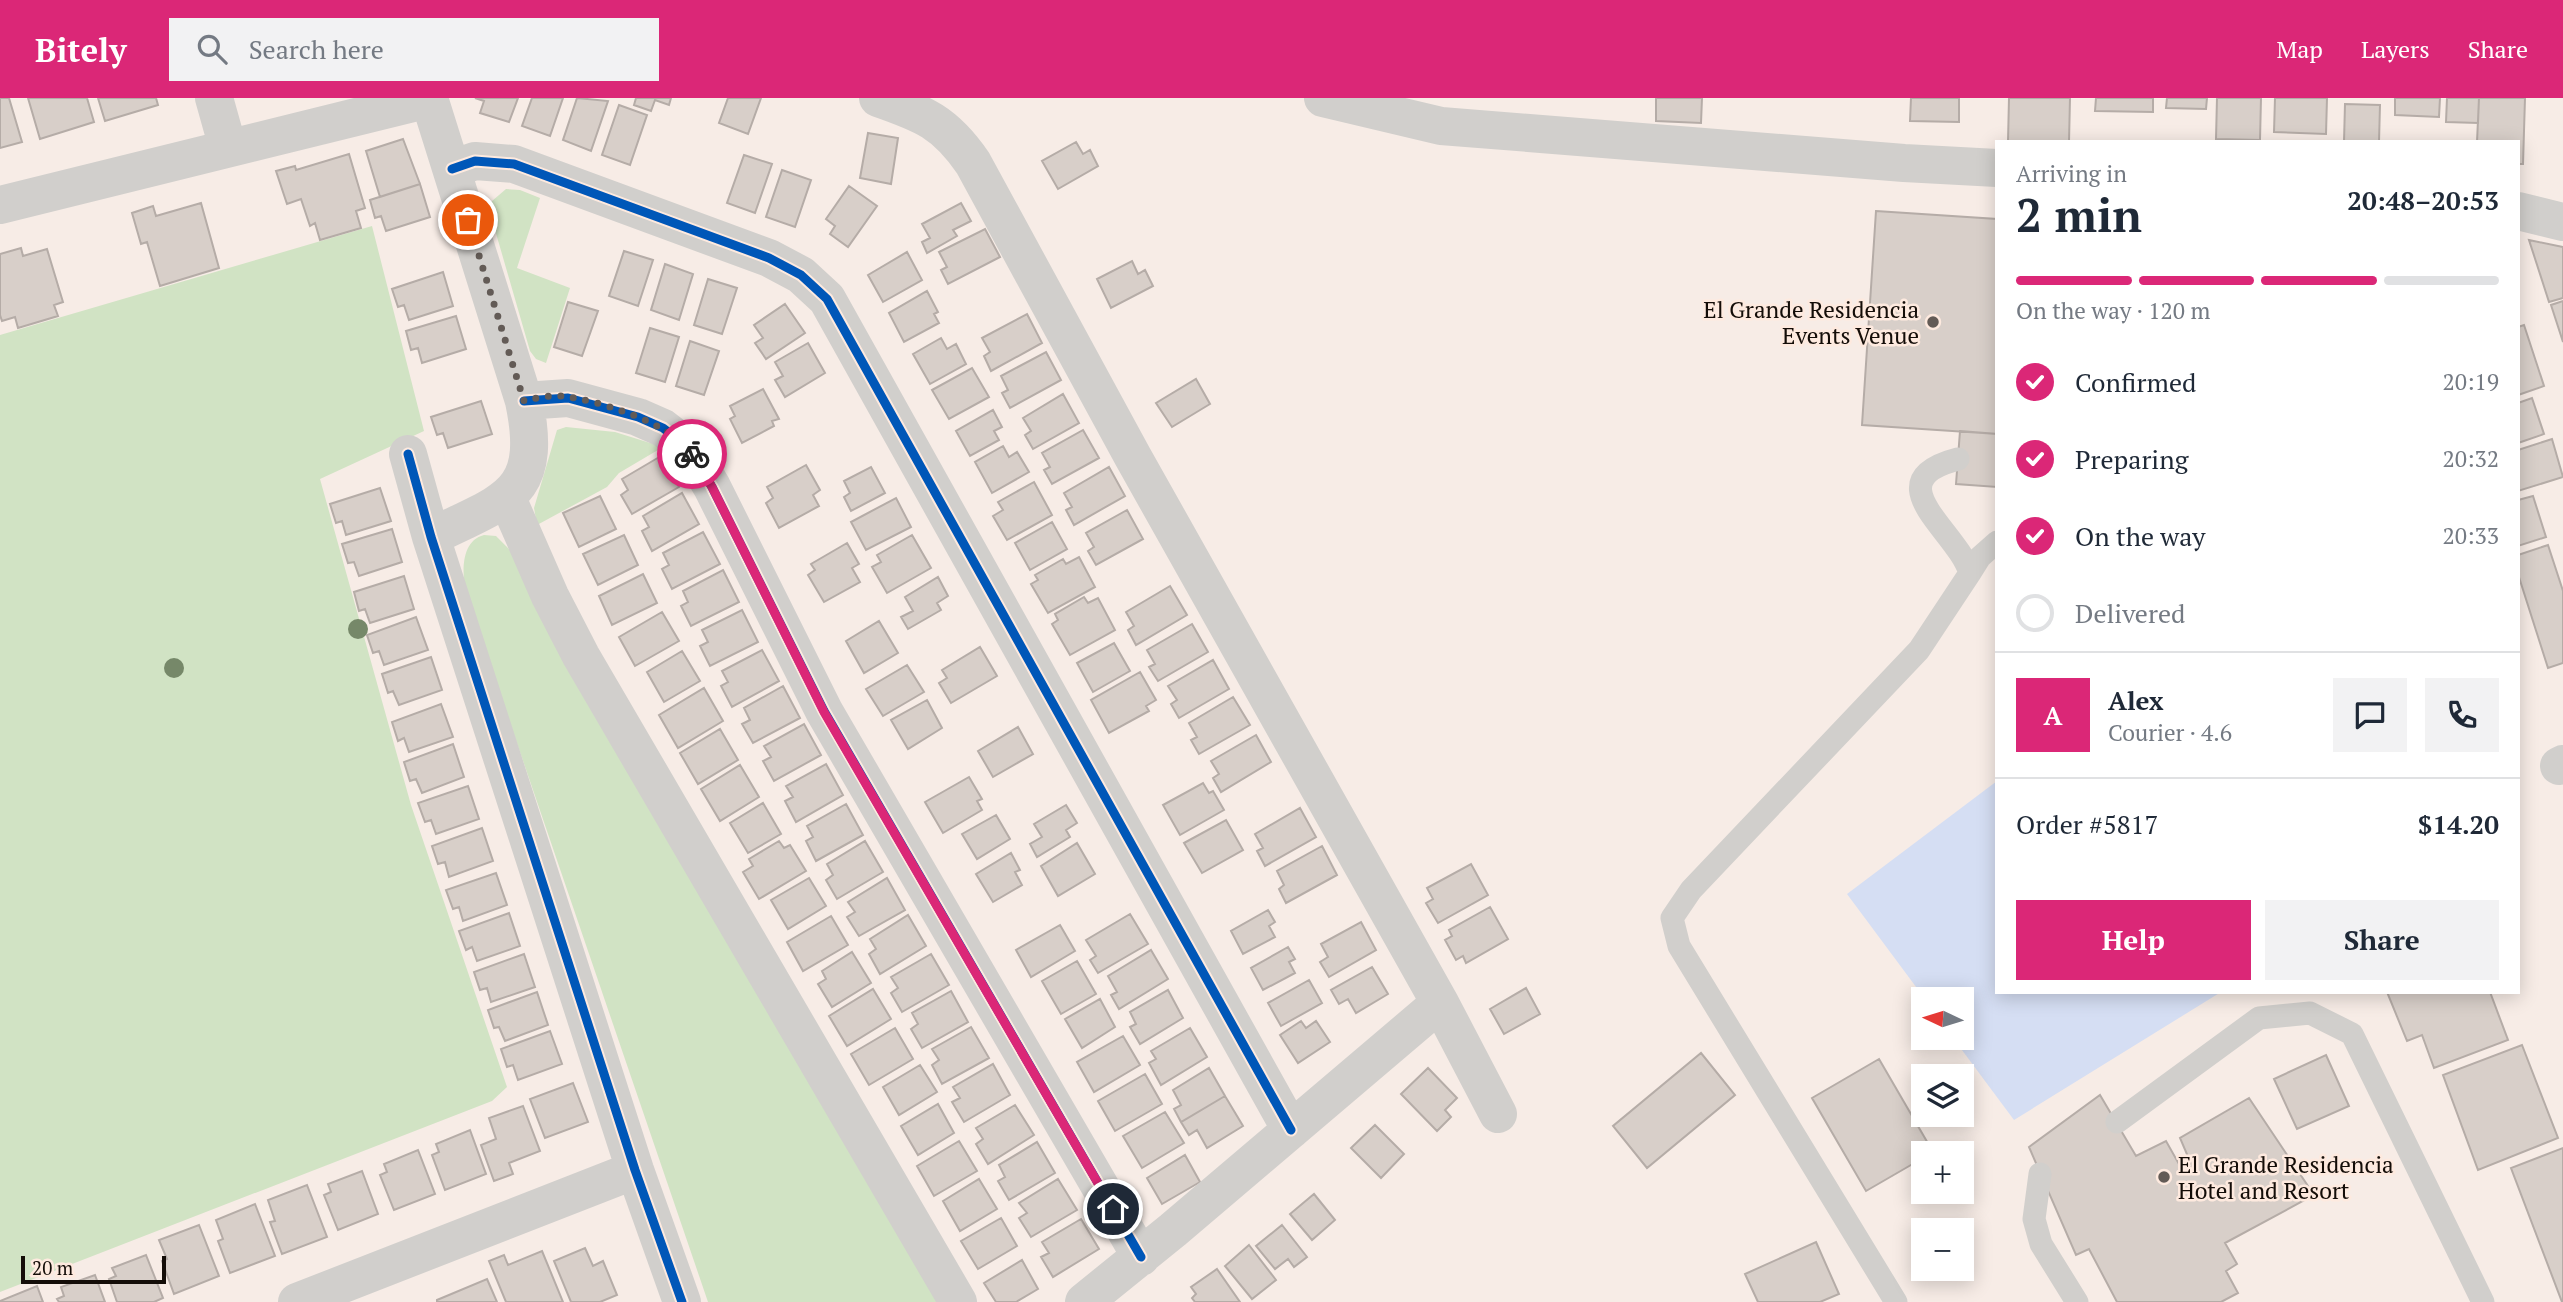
<!DOCTYPE html>
<html lang="en">
<head>
<meta charset="utf-8">
<style>
  :root { --surface:#fff; --page:#f2f2f3; --text:#1f2937; --muted:#747a83; --line:#e0e1e3; --accent:#db2777 }
  body { margin:0; font-family:"PT Serif",serif; background:var(--page); color:var(--text); height:100vh; display:flex; flex-direction:column; font-size:26px; white-space:nowrap }
  * { box-sizing:border-box; margin:0 }
  p { font-size:23px; color:var(--muted) }
  .icon { flex:none; width:38px; height:38px; fill:none; stroke:currentColor; stroke-width:2; stroke-linecap:round; stroke-linejoin:round }
  .map { position:relative; flex:1; overflow:hidden }
  .panel { position:absolute; left:1995px; top:42px; width:525px; height:854px; display:flex; flex-direction:column; background:var(--surface); border-radius:0px; box-shadow:0 4px 18px #0003 }
  .panel>* { flex:none }
  .needle { width:46px; rotate:274deg }
  .buttons { position:absolute; left:1911px; top:889px; display:grid; gap:14px }
  .buttons a { display:grid; place-items:center; width:63px; height:63px; border-radius:0px; background:var(--surface); box-shadow:0 4px 18px #0003; font-size:35px }
  .scale { position:absolute; left:21px; bottom:18px; width:145px; box-sizing:border-box; padding-left:7px; border:4px solid #140d08; border-top:0; font-size:19px; line-height:24px; white-space:nowrap; color:#140d08; -webkit-text-stroke:5px #feeadf; paint-order:stroke }
  .pin { position:absolute; display:grid; place-items:center; width:60px; height:60px; color:#fff; margin:-30px; border:4px solid #fff; border-radius:50%; box-shadow:0 2px 7px #0007 }
  .courier { position:absolute; display:grid; place-items:center; width:70px; height:70px; margin:-35px; border:5px solid #db2777; border-radius:50%; background:#fff; color:#222; box-shadow:0 2px 9px #0007 }
  .head em { font-style:normal; font-weight:700 }
  .head div { display:flex; flex-direction:column-reverse }
  .head { display:flex; align-items:center; justify-content:space-between; height:119px; padding:0 21px }
  h1 { font-size:46px; font-weight:700; line-height:52px }
  .bar { display:grid; grid-template-columns:repeat(4,1fr); gap:10px 7px; align-content:center; height:84px; padding:0 21px }
  .bar i { height:9px; border-radius:5px; background:var(--line) }
  .bar .active { background:var(--accent) }
  .bar p { grid-column:span 4 }
  .line { display:flex; align-items:center; gap:18px; padding:0 21px; border-top:2px solid var(--line) }
  .line div { flex:1 }
  .round { display:grid; place-items:center; flex:none; width:74px; height:74px; border-radius:0px; background:var(--page) }
  ol { padding:0 21px; list-style:none }
  li { display:flex; align-items:center; gap:21px; height:77px }
  li p { margin-inline-start:auto }
  li .icon { padding:7px; border-radius:50%; background:var(--accent); color:#fff; stroke-width:4 }
  li:last-child { color:var(--muted) }
  li i { width:38px; height:38px; border:4px solid var(--line); border-radius:50% }
  .action { display:flex; gap:14px; margin-top:auto; padding:14px 21px }
  .action a { flex:1; height:80px; border-radius:0px; background:var(--accent); color:#fff; font-size:28px; font-weight:700; line-height:80px; text-align:center }
  .action a+a { background:var(--page); color:var(--text) }
  header { display:flex; align-items:center; gap:42px; box-sizing:border-box; height:98px; padding:0 35px; background:var(--accent); color:#fff }
  header strong { font-size:33px }
  nav { display:flex; gap:38px; margin-inline-start:auto; font-size:24px }
  .search { width:490px; height:63px; background:var(--page); display:flex; align-items:center; gap:18px; box-sizing:border-box; padding:0 24px; border-radius:0px; color:var(--muted); font-size:26px }
  .map>svg:first-child { display:block }
</style>
</head>
<body>
<header>
<strong>Bitely</strong>
<div class="search"><svg class="icon" aria-label="search" viewBox="0 0 24 24"><circle cx="10" cy="10" r="6"/><path d="M15 15l6 6"/></svg>Search here</div>
<nav><a>Map</a><a>Layers</a><a>Share</a></nav>
</header>
<div class="map">
<svg width="2563" height="1204" viewBox="0 0 2563 1204">
  <rect width="100%" height="100%" fill="#f7ece6"/>
  <!-- green -->
  <path fill="#d1e3c4" d="M506,91L520,92L540,100L517,170L570,190L546,265L536,261L530,253L491,118L492,103Z
    M372,128L424,333L320,381L411,707L507,989L492,1003L0,1194V237Z
    M566,329L615,334L663,349L619,375L607,389L537,427L534,410L557,332Z
    M484,437L496,438L511,453L938,1204H708L466,496C462,476 460,443 484,437Z"/>
  <!-- water -->
  <path fill="#d5def3" d="M1997,683V894H2221L2014,1022L1953,940H1962V901H1925L1847,796Z"/>
  <!-- building -->
  <path fill="#d8cfc9" stroke="#b5aca7" stroke-width="2" d="M0,0H9L22,44L0,50Z
    M28,0H87L94,24L40,41Z
    M98,0H156L158,7L105,23Z
    M475,0H518L509,24L480,15L484,3Z
    M532,0H563L550,38L522,28Z
    M577,0L608,3L591,53L563,42Z
    M636,0H671L669,7L655,2L651,13L634,7Z
    M728,0H761L748,36L719,25Z
    M1656,0H1702L1701,25L1656,23Z
    M1911,0H1959V24L1910,23Z
    M2009,0H2070L2069,44H2008Z
    M2096,0H2153V14L2095,13Z
    M2167,0H2207L2206,11L2166,10Z
    M2217,0H2261L2260,42L2216,41Z
    M2275,0H2327L2326,36L2274,34Z
    M2395,0H2440L2439,19L2395,17Z
    M2447,0H2479L2478,25L2446,24Z
    M2479,0H2525L2523,66H2518V44H2477Z
    M2345,6L2380,7L2379,44H2344Z
    M619,7L647,17L630,67L602,57Z
    M868,35L898,40L891,86L860,80Z
    M403,41L420,86L380,99L366,53Z
    M1076,44L1083,56L1090,52L1098,68L1058,91L1042,63Z
    M349,56L365,110L356,113L361,130L320,142L315,125L310,128L301,101L287,106L276,73L295,68L296,72Z
    M744,57L772,66L755,115L727,105Z
    M782,72L811,82L795,129L766,119Z
    M420,86L430,119L386,133L381,118L375,120L370,102Z
    M849,88L877,108L848,149L830,136L835,128L826,121Z
    M201,105L219,170L160,188L147,144L141,146L132,115L153,108L156,118Z
    M961,105L971,123L953,132L957,138L927,155L922,144L930,140L922,126Z
    M1876,113L1997,121V336L1862,327Z
    M985,131L1000,159L948,186L941,172L947,169L939,154Z
    M2529,142L2563,149V200L2549,204Z
    M21,150L23,158L47,151L63,204L54,207L58,218L18,230L15,219L2,223L0,217V156Z
    M624,153L653,162L638,208L609,198Z
    M907,154L922,182L883,204L868,177Z
    M1132,163L1138,176L1145,172L1153,188L1111,210L1097,181Z
    M665,166L693,176L679,222L651,212Z
    M443,174L453,208L409,222L404,207L398,209L392,191Z
    M708,181L737,190L722,236L694,227Z
    M927,193L938,214L934,216L939,225L904,244L889,215Z
    M2563,203V244L2551,207Z
    M568,204L598,213L582,258L554,249Z
    M785,206L805,235L766,261L755,245L763,240L754,227Z
    M1027,216L1042,245L991,273L984,258L990,254L982,240Z
    M456,218L466,251L422,265L418,250L411,252L406,233Z
    M2524,227L2544,288L2518,297V229Z
    M650,230L679,239L665,284L636,275Z
    M941,240L947,251L956,246L966,266L930,286L913,256Z
    M690,243L719,253L704,297L676,288Z
    M808,245L825,275L785,299L775,282L783,278L775,264Z
    M1046,254L1061,282L1010,310L1002,295L1008,292L1001,278Z
    M972,270L989,299L949,321L932,292Z
    M1196,281L1210,306L1172,329L1156,305Z
    M763,291L779,321L772,323L774,328L742,345L730,321L735,318L730,308Z
    M1063,296L1079,325L1033,351L1025,337L1031,333L1023,320Z
    M2532,300L2544,336L2518,345V305Z
    M481,303L492,336L448,350L443,335L437,337L431,319Z
    M993,312L1002,329L994,333L999,342L970,358L956,333Z
    M1083,332L1099,360L1052,386L1044,372L1050,369L1042,355Z
    M1960,333L1997,336V389L1956,386Z
    M2552,341L2563,379L2518,393V352Z
    M1003,348L1009,359L1017,354L1029,374L992,395L975,364Z
    M661,358L679,389L632,416L621,397L628,392L622,381Z
    M806,367L820,392L813,397L819,408L779,430L766,405L773,400L767,389Z
    M871,369L885,395L851,413L844,399L850,395L844,383Z
    M1109,369L1125,398L1074,427L1066,412L1072,409L1064,395Z
    M1034,384L1052,417L1007,442L993,418L1003,412L998,404Z
    M380,390L391,423L346,437L342,423L336,425L330,406Z
    M682,395L699,426L652,453L642,433L649,429L643,418Z
    M600,398L616,431L579,449L563,415Z
    M2533,398L2546,439L2518,448V402Z
    M896,400L911,429L866,452L851,424Z
    M1127,412L1143,441L1096,467L1088,453L1094,449L1086,435Z
    M1052,424L1067,451L1030,472L1015,445Z
    M392,431L402,464L359,478L354,464L348,465L342,446Z
    M703,434L720,466L672,491L662,471L669,467L663,455Z
    M624,437L638,467L598,487L583,456Z
    M912,437L931,470L887,495L872,469L881,464L877,457Z
    M847,445L859,466L852,470L860,484L824,504L808,477L815,472L811,466Z
    M2548,447L2563,493V565L2548,570L2518,476V457Z
    M1079,459L1095,489L1048,515L1031,486L1038,482L1035,477L1063,461L1066,466Z
    M723,472L739,504L691,528L681,508L688,504L683,493Z
    M643,476L657,505L612,527L599,498Z
    M404,478L414,511L370,525L365,511L359,513L354,494Z
    M938,479L948,498L937,505L941,512L908,531L901,519L913,513L905,499Z
    M1170,488L1187,517L1136,547L1128,532L1134,528L1126,514Z
    M1084,499L1088,505L1098,500L1115,532L1070,557L1052,526L1058,522L1055,516Z
    M742,512L758,544L710,568L700,548L708,544L702,532Z
    M662,514L679,543L635,568L619,539Z
    M416,519L428,552L384,567L379,553L373,555L367,537Z
    M879,523L898,555L864,575L846,543Z
    M1192,526L1208,554L1158,583L1149,569L1155,566L1147,552Z
    M1114,545L1130,573L1093,594L1077,565Z
    M980,549L997,578L951,605L939,585L947,580L942,572Z
    M762,552L779,583L732,609L721,588L728,584L722,573Z
    M682,553L700,583L664,604L647,574Z
    M431,559L442,592L399,607L393,593L388,595L382,576Z
    M1213,562L1229,591L1179,620L1171,606L1177,602L1168,588Z
    M907,567L924,594L883,618L866,591Z
    M1140,574L1156,602L1146,608L1149,613L1109,635L1091,602Z
    M783,588L800,620L753,645L742,626L750,622L744,610Z
    M704,590L723,623L678,650L659,617Z
    M1233,599L1250,627L1199,656L1191,642L1197,639L1189,625Z
    M927,602L942,630L908,651L891,622Z
    M441,606L453,639L409,654L404,640L398,643L392,624Z
    M804,626L821,657L774,683L763,663L771,659L764,648Z
    M1018,629L1033,656L993,679L978,653Z
    M720,631L738,662L698,686L680,655Z
    M1256,637L1271,664L1221,694L1213,680L1219,676L1211,663Z
    M453,646L464,679L422,695L416,681L410,683L404,664Z
    M826,666L843,697L796,724L785,703L793,699L786,688Z
    M740,667L759,699L720,723L701,691Z
    M969,679L982,701L977,703L982,712L943,735L925,704Z
    M1203,685L1209,695L1213,693L1224,712L1180,737L1163,707Z
    M468,688L479,721L436,736L431,722L425,724L418,705Z
    M763,705L781,736L748,755L730,725Z
    M846,706L863,737L816,763L806,743L813,739L807,728Z
    M1066,707L1077,725L1066,732L1070,739L1037,759L1030,746L1042,739L1034,726Z
    M1300,710L1316,739L1265,768L1257,753L1263,750L1255,736Z
    M996,717L1010,741L977,761L962,736Z
    M1226,722L1243,752L1202,775L1184,745Z
    M482,730L493,763L449,779L445,764L438,766L432,748Z
    M779,743L784,750L790,747L806,773L759,801L743,774L753,768L749,761Z
    M865,743L883,774L837,801L826,782L833,777L827,766Z
    M1077,745L1095,776L1058,798L1041,768Z
    M1322,748L1337,777L1286,805L1279,791L1284,787L1277,773Z
    M1011,755L1020,772L1015,774L1022,787L993,804L976,776Z
    M1471,766L1488,797L1438,825L1426,805L1433,801L1427,790Z
    M496,775L507,807L463,823L459,809L453,811L446,792Z
    M809,780L826,808L788,831L771,802Z
    M887,780L905,812L859,838L847,819L855,814L848,804Z
    M1490,809L1508,841L1466,865L1463,858L1456,862L1445,842L1452,838L1449,832Z
    M1268,812L1275,824L1269,828L1275,839L1243,856L1231,833Z
    M509,815L520,848L477,863L472,849L466,852L459,833Z
    M1130,816L1148,846L1098,875L1090,862L1096,858L1086,842Z
    M908,817L926,848L880,876L869,856L876,851L870,841Z
    M831,818L848,847L803,873L787,844Z
    M1361,824L1376,852L1329,879L1320,864L1328,859L1321,846Z
    M1060,827L1075,853L1031,879L1016,852Z
    M1288,849L1295,861L1289,864L1295,875L1263,892L1251,870Z
    M1151,852L1168,881L1119,911L1111,897L1117,894L1108,878Z
    M852,854L871,885L832,909L818,886L826,881L822,873Z
    M524,856L535,889L491,904L487,890L480,892L474,874Z
    M931,856L949,887L902,914L891,895L898,890L891,879Z
    M1077,863L1096,896L1061,916L1042,883Z
    M1372,869L1388,896L1356,915L1348,901L1339,906L1331,892Z
    M1309,882L1322,905L1281,928L1268,905Z
    M1526,890L1540,916L1504,936L1490,911Z
    M873,891L891,921L847,948L829,918Z
    M1168,892L1183,920L1140,946L1130,929L1136,926L1130,914Z
    M951,893L968,924L922,950L911,931L918,926L912,915Z
    M537,894L548,927L505,943L499,929L494,930L488,912Z
    M2387,894H2490L2508,942L2434,970L2422,937L2407,943Z
    M1100,901L1115,929L1082,950L1065,921Z
    M1301,923L1306,930L1316,923L1330,944L1298,965L1280,937Z
    M971,929L989,960L942,986L932,967L939,962L932,951Z
    M895,930L913,961L869,987L851,956Z
    M1190,930L1207,959L1161,987L1149,965L1156,961L1151,953Z
    M550,933L562,966L518,982L513,967L507,969L501,951Z
    M1123,938L1140,967L1094,994L1077,964Z
    M2522,947L2558,1040L2478,1072L2443,977Z
    M1701,955L1735,997L1647,1070L1613,1028Z
    M2326,957L2349,1008L2297,1031L2274,981Z
    M1879,961L1933,1054L1923,1055V1060L1866,1093L1812,1000Z
    M993,966L1010,997L964,1024L952,1004L960,1000L953,989Z
    M920,967L937,994L899,1017L883,989Z
    M1209,970L1225,998L1181,1024L1174,1011L1181,1007L1173,992Z
    M1428,970L1457,1000L1445,1012L1451,1019L1437,1033L1401,996Z
    M1145,976L1162,1006L1115,1033L1098,1003Z
    M573,985L588,1024L545,1040L530,1001Z
    M2100,997L2136,1058L2166,1043L2184,1075L2192,1068L2180,1040L2249,1000L2314,1097L2225,1145L2237,1166L2226,1173L2238,1195L2221,1204H2117L2089,1151L2076,1157L2029,1049Z
    M1225,998L1243,1028L1207,1050L1197,1032L1189,1037L1181,1024Z
    M938,1006L954,1035L918,1057L901,1028Z
    M1015,1007L1034,1037L988,1066L976,1046L983,1041L976,1030Z
    M523,1008L540,1053L509,1065L513,1076L494,1083L481,1047L496,1041L489,1020Z
    M1165,1014L1184,1045L1142,1070L1123,1038Z
    M1375,1027L1404,1056L1381,1080L1351,1050Z
    M470,1032L486,1076L445,1092L432,1057L439,1054L436,1046Z
    M959,1043L977,1073L934,1098L917,1068Z
    M1037,1044L1055,1075L1009,1102L998,1083L1005,1079L999,1067Z
    M2563,1050V1204H2562L2511,1070Z
    M418,1052L435,1096L394,1112L380,1077L387,1074L384,1066Z
    M1185,1057L1200,1084L1162,1106L1147,1080Z
    M362,1073L378,1116L338,1132L324,1097L331,1094L328,1086Z
    M979,1081L997,1111L960,1133L943,1103Z
    M1058,1081L1077,1112L1031,1139L1019,1120L1027,1115L1019,1105Z
    M307,1087L327,1139L282,1156L270,1124L275,1123L268,1102Z
    M1314,1096L1335,1122L1312,1142L1290,1116Z
    M255,1106L275,1158L230,1175L218,1143L223,1141L216,1122Z
    M1001,1120L1017,1148L978,1171L961,1143Z
    M1081,1121L1099,1151L1053,1179L1041,1159L1049,1155L1042,1144Z
    M199,1127L219,1178L174,1196L162,1163L167,1161L159,1142Z
    M1282,1127L1307,1159L1294,1169L1288,1161L1275,1171L1256,1148Z
    M1816,1144L1839,1196L1820,1204H1758L1745,1176Z
    M1249,1147L1276,1182L1252,1201L1225,1168Z
    M585,1150L593,1168L603,1163L617,1197L600,1204H571L554,1163Z
    M542,1153L563,1204H506L489,1163L504,1157L508,1167Z
    M146,1157L163,1200L154,1204H117L109,1181L116,1178L112,1170Z
    M1022,1162L1038,1191L1016,1204H996L984,1185Z
    M1217,1171L1240,1204H1195L1192,1200L1196,1196L1191,1189Z
    M95,1177L105,1204H59L57,1201L64,1198L61,1189Z
    M487,1181L497,1204H437V1202Z
    M37,1188L43,1204H0V1203Z"/>
  <g fill="none" stroke-linecap="round" stroke-linejoin="round">
    <!-- service -->
    <path stroke="#d1cfcc" stroke-width="23" d="M1958,361C1873,383 1957,432 1970,475L1980,459L1997,444
      M2117,1024L2259,920L2310,915L2352,936L2483,1204
      M2040,1076L2034,1121L2041,1146L2077,1204
      M1896,1204L1679,848L1672,820L1691,792L1919,552L1970,475"/>
    <!-- minor -->
    <path stroke="#d1cfcc" stroke-width="38" d="M214,0L228,50
      M429,0L524,303C544,399 504,402 431,439
      M878,0C924,16 945,24 973,65L1133,359L1440,905L1498,1016
      M1323,0L1441,28L1904,65L1997,70
      M452,71L475,63L514,66L769,160L801,177L827,201L1291,1032
      M0,107L429,1
      M2518,113L2563,124
      M524,303L568,300L638,319L663,330L689,350L712,389L824,613L1141,1159
      M408,356L431,439L635,1072L682,1204
      M507,400L550,498L581,558L958,1204
      M2559,668L2563,666
      M297,1204L635,1072
      M1084,1204L1173,1132L1440,905"/>
    <!-- cycleway casing -->
    <g stroke="#feeadf" stroke-width="13">
      <path id="cycleway" d="M452,71L475,63L514,66L769,160L801,177L827,201L1291,1032
        M524,303L568,300L638,319L663,330L689,350L712,389L824,613L1141,1159
        M408,356L431,439L635,1072L682,1204"/>
    </g>
    <!-- cycleway -->
    <use href="#cycleway" stroke="#0057b8" stroke-width="9"/>
  </g>
  <!-- trees -->
  <g fill="#768869">
    <circle cx="358" cy="531" r="10"/>
    <circle cx="174" cy="570" r="10"/>
  </g>
  <g fill="none" stroke-linecap="round" stroke-linejoin="round">
    <!-- done -->
    <path stroke="#635b56" stroke-width="7" stroke-dasharray="0 12.6" d="M468,122L524,303C536,300 549,297 561,298C598,302 671,325 692,356"/>
    <!-- route -->
    <path stroke="#db2777" stroke-width="9" d="M692,356L712,389L824,614L1113,1111"/>
  </g>
  <!-- markers -->
  <g fill="#635b56" stroke="#feeadf" stroke-width="2.5">
    <circle cx="1933" cy="224" r="7"/>
    <circle cx="2164" cy="1079" r="7"/>
  </g>
  <g text-anchor="middle" dominant-baseline="central" stroke-width="5" stroke-linejoin="round" paint-order="stroke">
    <!-- poi labels -->
    <g font-size="23" fill="#140d08" stroke="#feeadf" text-anchor="end">
      <text x="1919" y="211">El Grande Residencia<tspan x="1919" dy="26">Events Venue</tspan></text>
      <text x="2178" y="1066" text-anchor="start">El Grande Residencia<tspan x="2178" dy="26">Hotel and Resort</tspan></text>
    </g>
  </g>
</svg>
<div class="buttons">
<a><svg class="needle" viewBox="-14 -14 28 28"><path d="M0-13l5 13h-10z" fill="#e53935"/><path d="M0 13l5-13h-10z" fill="#747a83"/></svg></a>
<a><svg class="icon" aria-label="layers" viewBox="0 0 24 24"><path d="M12 4l9 5-9 5-9-5zM3 14l9 5 9-5"/></svg></a>
<a>+</a>
<a>−</a>
</div>
<div class="scale">20 m</div>
<div class="pin" style="left:468px;top:122px;background:#ea580c"><svg class="icon" aria-label="bag" viewBox="0 0 24 24"><path d="M5 8h14l-1 12H6zM9 8a3 3 0 0 1 6 0"/></svg></div>
<div class="pin" style="left:1113px;top:1111px;background:#1f2937"><svg class="icon" aria-label="home" viewBox="0 0 24 24"><path d="M3 11l9-7 9 7M6 9v11h12V9"/></svg></div>
<div class="courier" style="left:692px;top:356px"><svg class="icon" aria-label="bike" viewBox="0 0 24 24"><circle cx="6" cy="16" r="4"/><circle cx="18" cy="16" r="4"/><path d="M6 16l4-8h5l3 8M10 8l3 8H6M13 5h3"/></svg></div>
<section class="panel">
<div class="head"><div><h1>2 min</h1><p>Arriving in</p></div><em>20:48–20:53</em></div>
<div class="bar"><i class="active"></i><i class="active"></i><i class="active"></i><i></i><p>On the way · 120 m</p></div>
<ol>
<li><svg class="icon" aria-label="check" viewBox="0 0 24 24"><path d="M5 12l5 5 9-10"/></svg>Confirmed<p>20:19</p></li>
<li><svg class="icon" aria-label="check" viewBox="0 0 24 24"><path d="M5 12l5 5 9-10"/></svg>Preparing<p>20:32</p></li>
<li><svg class="icon" aria-label="check" viewBox="0 0 24 24"><path d="M5 12l5 5 9-10"/></svg>On the way<p>20:33</p></li>
<li><i></i>Delivered</li>
</ol>
<div class="line" style="height:126px"><b class="round" style="background:var(--accent);color:#fff">A</b><div><b>Alex</b><p>Courier · 4.6</p></div><a class="round"><svg class="icon" aria-label="chat" viewBox="0 0 24 24"><path d="M4 5h16v11H9l-5 4z"/></svg></a><a class="round"><svg class="icon" aria-label="phone" viewBox="0 0 24 24"><path d="M5 4h4l2 5-3 2q2 4 5 5l2-3 5 2v4C11 20 4 13 5 4z"/></svg></a></div>
<div class="line" style="height:91px"><div>Order #5817</div><b>$14.20</b></div>
<div class="action"><a>Help</a><a>Share</a></div>
</section>
</div>
</body>
</html>
